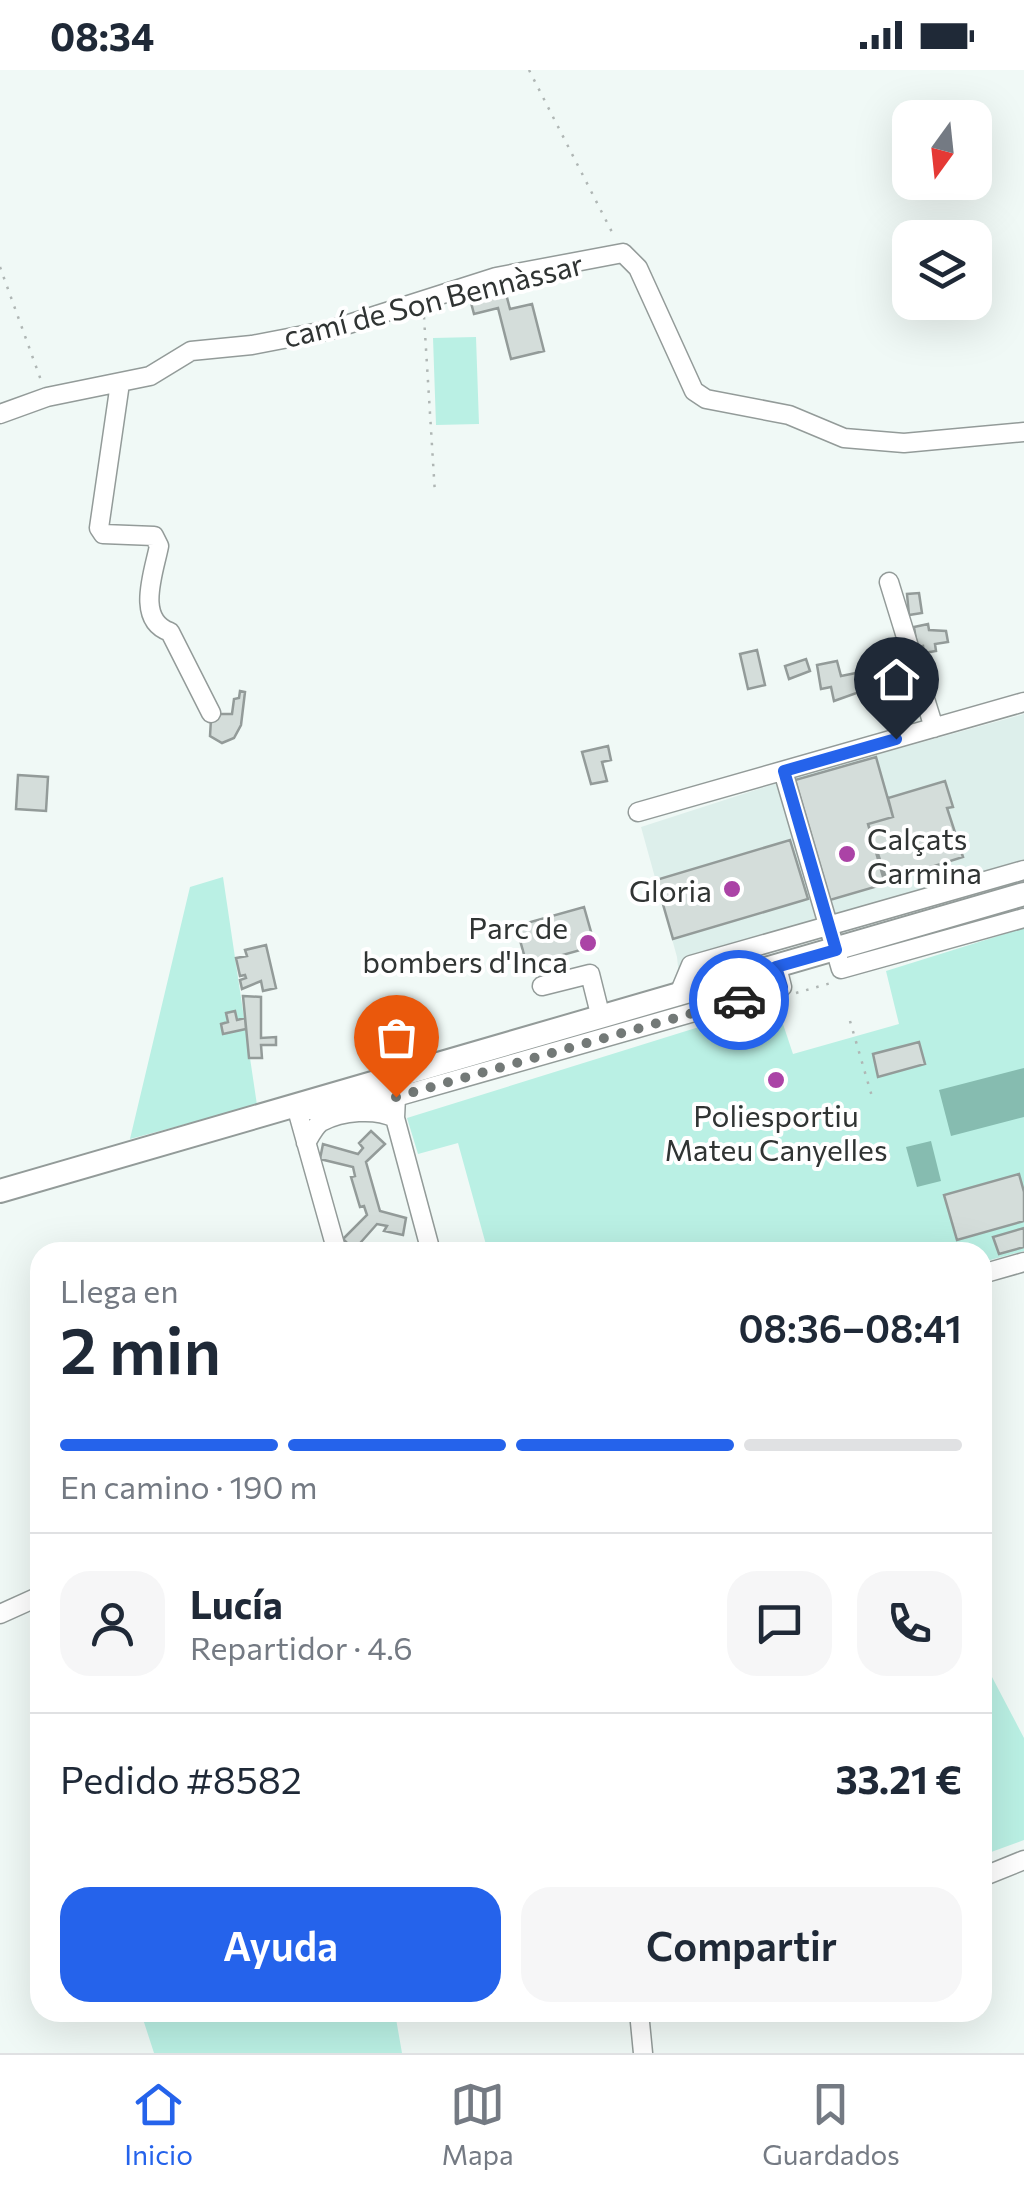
<!DOCTYPE html>
<html lang="es">
<head>
<meta charset="utf-8">
<style>
  :root { --surface:#fff; --page:#f6f6f7; --text:#1f2937; --muted:#747a83; --line:#e0e1e3; --accent:#2563eb }
  body { margin:0; font-family:Commissioner,sans-serif; background:var(--page); color:var(--text); height:100vh; display:flex; flex-direction:column; font-size:38px; white-space:nowrap }
  * { box-sizing:border-box; margin:0 }
  p { font-size:32px; color:var(--muted) }
  .icon { flex:none; width:55px; height:55px; fill:none; stroke:currentColor; stroke-width:2; stroke-linecap:round; stroke-linejoin:round }
  .map { position:relative; flex:1; overflow:hidden }
  .sheet { position:absolute; left:30px; top:1172px; width:962px; height:780px; display:flex; flex-direction:column; background:var(--surface); border-radius:30px; box-shadow:0 10px 40px #0002 }
  .sheet>* { flex:none }
  .needle { width:65px; rotate:195deg }
  .tools { position:absolute; left:892px; top:30px; display:grid; gap:20px }
  .tools a { display:grid; place-items:center; width:100px; height:100px; border-radius:20px; background:var(--surface); box-shadow:0 10px 40px #0002; font-size:50px }
  .pin { position:absolute; display:grid; place-items:center; width:85px; height:85px; color:#fff; margin:-102px -42px; border-radius:50% 50% 50% 0; rotate:-45deg; box-shadow:0 0 10px #0007 }
  .pin .icon { rotate:45deg }
  .courier { position:absolute; display:grid; place-items:center; width:100px; height:100px; margin:-50px; border:8px solid #2563eb; border-radius:50%; background:#fff; color:#222; box-shadow:0 2px 12px #0007 }
  .summary em { font-style:normal; font-weight:600 }
  .summary div { display:flex; flex-direction:column-reverse }
  .summary { display:flex; align-items:center; justify-content:space-between; height:170px; padding:0 30px }
  h1 { font-size:65px; font-weight:600; line-height:75px }
  .bar { display:grid; grid-template-columns:repeat(4,1fr); gap:15px 10px; align-content:center; height:120px; padding:0 30px }
  .bar i { height:12px; border-radius:8px; background:var(--line) }
  .bar .selected { background:var(--accent) }
  .bar p { grid-column:span 4 }
  .line { display:flex; align-items:center; gap:25px; padding:0 30px; border-top:2px solid var(--line) }
  .line div { flex:1 }
  .round { display:grid; place-items:center; flex:none; width:105px; height:105px; border-radius:30px; background:var(--page) }
  .primary-button { display:flex; gap:20px; margin-top:auto; padding:20px 30px }
  .primary-button a { flex:1; height:115px; border-radius:30px; background:var(--accent); color:#fff; font-size:40px; font-weight:600; line-height:115px; text-align:center }
  .primary-button a+a { background:var(--page); color:var(--text) }
  .status { display:flex; justify-content:space-between; align-items:center; height:70px; padding:0 50px; background:var(--surface); direction:ltr }
  .status svg { height:28px; fill:currentColor }
  .menu { display:flex; justify-content:space-around; align-items:center; height:140px; border-top:2px solid var(--line); background:var(--surface); font-size:28px; color:var(--muted) }
  .menu a { display:grid; justify-items:center; gap:5px }
  .menu .selected { color:var(--accent) }
  .map>svg:first-child { display:block }
</style>
</head>
<body>
<div class="status"><b>08:34</b><svg viewBox="0 0 49 12"><path d="M0 12V9h3v3zM5 12V6h3v6zM10 12V3h3v9zM15 12V0h3v12zM26 1h20v11H26zM47 4h2v5h-2z"/></svg></div>
<div class="map">
<svg width="1024" height="1983" viewBox="0 0 1024 1983">
  <rect width="100%" height="100%" fill="#f0f9f6"/>
  <!-- built -->
  <path fill="#ddefeb" d="M1024,644V807L679,907L677,887L641,757L796,707Z"/>
  <!-- green -->
  <path fill="#baf0e4" d="M476,267L479,354L436,355L433,268Z
    M223,807L257,1035L130,1069L190,817Z
    M1024,858V1181L983,1192L982,1182H488L458,1073L418,1084L407,1048L776,933L793,984L899,954L886,901Z
    M982,1588L1024,1668V1770L983,1785Z
    M141,1943H395L402,1983H154Z"/>
  <!-- water -->
  <path fill="#86bcb0" d="M1024,998V1047L951,1066L939,1020Z
    M931,1071L941,1111L917,1117L906,1077Z"/>
  <!-- building -->
  <path fill="#d4ddda" stroke="#939b99" stroke-width="2.5" d="M505,220L510,239L532,234L544,281L511,289L498,238L474,244L470,229Z
    M919,523L922,543L909,545L907,524Z
    M928,554L929,560L946,561L948,572L935,574L936,581L924,583L923,576L917,577L914,557Z
    M757,580L765,615L748,619L740,584Z
    M806,589L810,601L789,609L785,596Z
    M837,591L841,606L861,602L865,620L834,631L831,617L821,619L817,595Z
    M240,621L245,622L241,655L234,668L222,673L210,666L211,649L217,644H232L234,629L239,628Z
    M608,676L611,690L602,692L607,711L591,714L582,682Z
    M876,687L893,747L868,754L885,814L830,830L795,710Z
    M18,705L48,707L46,741L16,739Z
    M945,711L953,737L947,738L963,787L887,811L868,754L893,747L888,728Z
    M790,770L808,829L673,869L656,810Z
    M584,837L595,876L527,895L516,856Z
    M266,875L276,918L263,921L261,911L242,919L240,910L246,908L245,905L240,906L236,888L247,886L245,880Z
    M243,926L261,927V968L276,967V975H261L262,988H249Z
    M235,941L237,950L245,948L246,959L223,964L221,954L228,952L226,943Z
    M919,972L925,994L878,1007L873,984Z
    M371,1061L385,1074L366,1092L380,1141L406,1148L403,1165L384,1161L387,1156L377,1154L354,1180L343,1169L367,1145L364,1136L360,1137L351,1107L355,1106L353,1097L320,1089L323,1074L358,1084L363,1078L359,1073Z
    M1019,1104L1024,1122V1151L957,1170L944,1125Z
    M1024,1158V1177L999,1184L993,1167Z"/>
  <g fill="none" stroke-linecap="round" stroke-linejoin="round">
    <!-- minor casing -->
    <g stroke="#939b99" stroke-width="21">
      <path id="minor" d="M120,313L99,458L103,464L154,466L159,476C154,502 135,550 170,562L211,643
        M0,344L47,327L150,306L191,281L252,275L330,260L496,207L623,183L638,198L694,321L706,329L789,345L844,368L904,373L1024,362
        M889,512L934,658
        M783,701L841,899L1024,848
        M638,742L1024,632
        M542,916L590,904L601,948
        M678,926L691,895L1024,800
        M396,1027L395,1048L431,1182
        M296,1036L318,1042L360,1030L396,1027L782,917L777,897
        M296,1036L337,1182
        M306,1073C310,1066 315,1056 321,1052C342,1041 375,1038 395,1048
        M982,1204L1024,1192
        M0,1544L40,1526
        M982,1807L1024,1790
        M639,1942L643,1983"/>
    </g>
    <!-- major casing -->
    <g stroke="#939b99" stroke-width="26">
      <path id="major" d="M0,1121L1024,824"/>
    </g>
    <!-- path -->
    <path stroke="#afb6b4" stroke-width="2.5" stroke-dasharray="2.5 8" stroke-linecap="butt" d="M529,0L615,168
      M0,197L42,313
      M424,247L435,424
      M796,923L831,913
      M850,951L873,1030"/>
    <!-- minor -->
    <use href="#minor" stroke="#fff" stroke-width="18"/>
    <!-- major -->
    <use href="#major" stroke="#fff" stroke-width="22"/>
  </g>
  <g fill="none" stroke-linecap="round" stroke-linejoin="round">
    <!-- done -->
    <path stroke="#737977" stroke-width="10" stroke-dasharray="0 18" d="M396,1027L739,930"/>
    <!-- route -->
    <path stroke="#2563eb" stroke-width="12" d="M739,930L782,917L776,897L836,880L784,701L896,669"/>
  </g>
  <!-- markers -->
  <g fill="#ab43a6" stroke="#fff" stroke-width="4">
    <circle cx="847" cy="784" r="10"/>
    <circle cx="732" cy="819" r="10"/>
    <circle cx="588" cy="873" r="10"/>
    <circle cx="776" cy="1010" r="10"/>
  </g>
  <g text-anchor="middle" dominant-baseline="central" stroke-width="8" stroke-linejoin="round" paint-order="stroke">
    <!-- street labels -->
    <g font-size="30" fill="#303433" stroke="#fff">
      <text transform="translate(433 229) rotate(-14)">camí de Son Bennàssar</text>
    </g>
    <!-- poi labels -->
    <g font-size="30" fill="#303433" stroke="#fff" text-anchor="end">
      <text x="867" y="767" text-anchor="start">Calçats<tspan x="867" dy="34">Carmina</tspan></text>
      <text x="712" y="819">Gloria</text>
      <text x="568" y="856">Parc de<tspan x="568" dy="34">bombers d'Inca</tspan></text>
      <text x="776" y="1044" text-anchor="middle">Poliesportiu<tspan x="776" dy="34">Mateu Canyelles</tspan></text>
    </g>
  </g>
</svg>
<div class="tools">
<a><svg class="needle" viewBox="-14 -14 28 28"><path d="M0-13l5 13h-10z" fill="#e53935"/><path d="M0 13l5-13h-10z" fill="#747a83"/></svg></a>
<a><svg class="icon" aria-label="layers" viewBox="0 0 24 24"><path d="M12 4l9 5-9 5-9-5zM3 14l9 5 9-5"/></svg></a>
</div>
<div class="pin" style="left:396px;top:1027px;background:#ea580c"><svg class="icon" aria-label="bag" viewBox="0 0 24 24"><path d="M5 8h14l-1 12H6zM9 8a3 3 0 0 1 6 0"/></svg></div>
<div class="pin" style="left:896px;top:669px;background:#1f2937"><svg class="icon" aria-label="home" viewBox="0 0 24 24"><path d="M3 11l9-7 9 7M6 9v11h12V9"/></svg></div>
<div class="courier" style="left:739px;top:930px"><svg class="icon" aria-label="car" viewBox="0 0 24 24"><path d="M5 17H2v-5l4-1 3-4h7l3 4 3 1v5h-3M9 17h6M6 11h13"/><circle cx="7" cy="17" r="2"/><circle cx="17" cy="17" r="2"/></svg></div>
<section class="sheet">
<div class="summary"><div><h1>2 min</h1><p>Llega en</p></div><em>08:36–08:41</em></div>
<div class="bar"><i class="selected"></i><i class="selected"></i><i class="selected"></i><i></i><p>En camino · 190 m</p></div>
<div class="line" style="height:180px"><a class="round"><svg class="icon" aria-label="person" viewBox="0 0 24 24"><circle cx="12" cy="8" r="4"/><path d="M4 21q1-7 8-7t8 7"/></svg></a><div><b>Lucía</b><p>Repartidor · 4.6</p></div><a class="round"><svg class="icon" aria-label="chat" viewBox="0 0 24 24"><path d="M4 5h16v11H9l-5 4z"/></svg></a><a class="round"><svg class="icon" aria-label="phone" viewBox="0 0 24 24"><path d="M5 4h4l2 5-3 2q2 4 5 5l2-3 5 2v4C11 20 4 13 5 4z"/></svg></a></div>
<div class="line" style="height:130px"><div>Pedido #8582</div><b>33.21 €</b></div>
<div class="primary-button"><a>Ayuda</a><a>Compartir</a></div>
</section>
</div>
<nav class="menu">
<a class="selected"><svg class="icon" aria-label="home" viewBox="0 0 24 24"><path d="M3 11l9-7 9 7M6 9v11h12V9"/></svg>Inicio</a>
<a><svg class="icon" aria-label="map" viewBox="0 0 24 24"><path d="M3 6l6-2 6 2 6-2v14l-6 2-6-2-6 2zM9 4v14M15 6v14"/></svg>Mapa</a>
<a><svg class="icon" aria-label="saved" viewBox="0 0 24 24"><path d="M7 4h10v16l-5-4-5 4z"/></svg>Guardados</a>
</nav>
</body>
</html>
